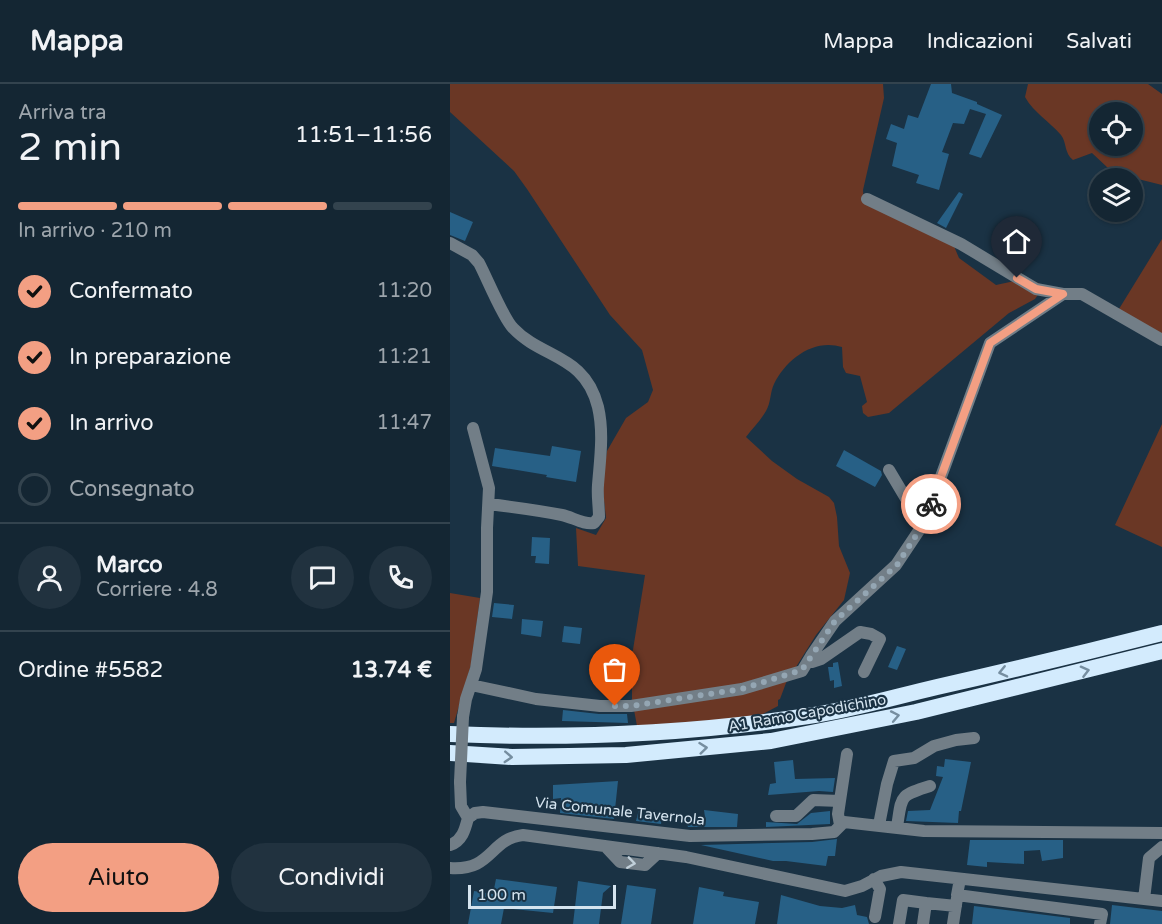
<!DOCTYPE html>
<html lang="it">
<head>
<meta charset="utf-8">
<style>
  :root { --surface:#142633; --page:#21323f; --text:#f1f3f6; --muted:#9da5ac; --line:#33434e; --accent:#f39f83 }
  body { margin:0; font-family:"Varela Round",sans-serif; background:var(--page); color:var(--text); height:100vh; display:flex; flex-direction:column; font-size:22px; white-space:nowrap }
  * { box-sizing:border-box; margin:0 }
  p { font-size:20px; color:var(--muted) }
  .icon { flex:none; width:33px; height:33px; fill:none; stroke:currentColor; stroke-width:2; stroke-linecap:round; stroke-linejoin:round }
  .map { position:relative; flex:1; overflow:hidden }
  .panel { display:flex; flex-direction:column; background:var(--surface); width:450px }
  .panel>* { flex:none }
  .fabs { position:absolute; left:639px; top:18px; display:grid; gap:12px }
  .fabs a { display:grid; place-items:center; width:54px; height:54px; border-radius:50%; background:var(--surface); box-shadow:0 2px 4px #0004,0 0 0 2px var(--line); font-size:30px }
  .scale { position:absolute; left:18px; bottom:15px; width:148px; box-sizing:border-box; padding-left:6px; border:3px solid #d5e4ef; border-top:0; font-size:16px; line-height:21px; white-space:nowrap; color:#d5e4ef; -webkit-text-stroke:4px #1a3244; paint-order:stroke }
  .pin { position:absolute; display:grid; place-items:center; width:51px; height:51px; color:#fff; margin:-62px -26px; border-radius:50% 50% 50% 0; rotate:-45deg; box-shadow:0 0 6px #0007 }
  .pin .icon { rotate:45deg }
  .courier { position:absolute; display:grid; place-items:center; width:60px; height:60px; margin:-30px; border:4px solid #f39f83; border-radius:50%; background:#fff; color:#222; box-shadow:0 2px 8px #0007 }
  .summary em { font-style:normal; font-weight:600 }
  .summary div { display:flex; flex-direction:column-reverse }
  .summary { display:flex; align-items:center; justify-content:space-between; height:102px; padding:0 18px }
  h1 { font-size:39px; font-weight:600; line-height:45px }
  .bar { display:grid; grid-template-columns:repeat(4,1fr); gap:9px 6px; align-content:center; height:72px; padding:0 18px }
  .bar i { height:8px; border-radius:4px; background:var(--line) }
  .bar .selected { background:var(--accent) }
  .bar p { grid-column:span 4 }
  .line { display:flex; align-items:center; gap:15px; padding:0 18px; border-top:2px solid var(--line) }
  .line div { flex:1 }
  .round { display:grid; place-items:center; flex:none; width:63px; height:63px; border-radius:32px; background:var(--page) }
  ol { padding:0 18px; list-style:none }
  li { display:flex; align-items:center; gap:18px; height:66px }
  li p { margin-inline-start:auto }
  li .icon { padding:6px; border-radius:50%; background:var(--accent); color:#111; stroke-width:4 }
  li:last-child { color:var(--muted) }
  li i { width:33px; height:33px; border:3px solid var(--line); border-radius:50% }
  .primary-button { display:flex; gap:12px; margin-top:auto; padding:12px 18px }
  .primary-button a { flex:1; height:69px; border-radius:36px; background:var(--accent); color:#111; font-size:24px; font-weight:600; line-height:69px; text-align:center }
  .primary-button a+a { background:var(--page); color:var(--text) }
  header { display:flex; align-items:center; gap:36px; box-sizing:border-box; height:84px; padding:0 30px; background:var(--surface); border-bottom:2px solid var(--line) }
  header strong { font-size:28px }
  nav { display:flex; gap:33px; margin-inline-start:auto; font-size:21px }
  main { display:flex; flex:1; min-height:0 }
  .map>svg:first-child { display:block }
</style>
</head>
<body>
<header>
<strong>Mappa</strong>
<nav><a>Mappa</a><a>Indicazioni</a><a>Salvati</a></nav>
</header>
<main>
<section class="panel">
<div class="summary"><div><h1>2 min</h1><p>Arriva tra</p></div><em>11:51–11:56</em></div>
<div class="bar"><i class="selected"></i><i class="selected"></i><i class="selected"></i><i></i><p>In arrivo · 210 m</p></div>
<ol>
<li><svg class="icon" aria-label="check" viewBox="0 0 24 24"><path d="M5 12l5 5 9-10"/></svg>Confermato<p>11:20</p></li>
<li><svg class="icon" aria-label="check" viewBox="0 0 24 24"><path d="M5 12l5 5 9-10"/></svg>In preparazione<p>11:21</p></li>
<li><svg class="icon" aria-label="check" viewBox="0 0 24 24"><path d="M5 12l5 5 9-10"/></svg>In arrivo<p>11:47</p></li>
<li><i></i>Consegnato</li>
</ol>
<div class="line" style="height:108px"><a class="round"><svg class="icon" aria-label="person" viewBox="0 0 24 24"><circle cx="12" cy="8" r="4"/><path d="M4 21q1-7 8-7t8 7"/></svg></a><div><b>Marco</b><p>Corriere · 4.8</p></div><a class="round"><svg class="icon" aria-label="chat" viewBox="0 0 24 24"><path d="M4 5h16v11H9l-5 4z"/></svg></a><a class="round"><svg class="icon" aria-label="phone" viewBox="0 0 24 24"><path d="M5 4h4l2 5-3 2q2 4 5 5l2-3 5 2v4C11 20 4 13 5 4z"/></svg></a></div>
<div class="line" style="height:78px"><div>Ordine #5582</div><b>13.74 €</b></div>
<div class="primary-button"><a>Aiuto</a><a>Condividi</a></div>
</section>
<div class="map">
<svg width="712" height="840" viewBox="0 0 712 840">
  <rect width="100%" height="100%" fill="#1a3244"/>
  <!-- green -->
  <path fill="#6a3725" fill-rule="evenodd" d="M0,0H433L434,14L413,106L414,119L498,148L509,174L546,201L578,194L594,202L585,215L559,229L439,329L418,333L413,329L412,322L417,318L410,292L396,289L393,283L392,263C364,254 336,275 324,300C320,308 321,319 316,327C311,336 302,345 296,353L322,377L347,395L379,413L384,419L387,433L389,462L400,489L394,516L366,551L336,599L330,615L328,616V622L307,633L187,642L182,615V572L195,491L128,482L126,444L146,451L156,434L152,398L157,367L176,334L198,318L203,306L192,266L160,231L77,105L64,87L0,28Z
    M578,0H698L712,10V101L684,94L658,84L642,69L623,76C614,69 617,59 611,51C599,37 584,29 575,13ZM650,28H682V62H650Z
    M712,155V258L669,225Z
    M712,340V463L665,441Z
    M0,509L30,514L21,581L4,639H0Z"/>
  <!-- building -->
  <path fill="#276086" d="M481,0H501L502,9L527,18V20L552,31L531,74L519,70L536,30L520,25L514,40L503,39L492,68L499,70L489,106L466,99L469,91L442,82L447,59L436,55L441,40L454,45L458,31L468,34Z
    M509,108L513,110L496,144L487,139Z
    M0,128L23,138L15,157L0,151Z
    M102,362L131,367L126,398L96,393L97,391L42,382L45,364L100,372Z
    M394,366L431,387L432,391L425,403L386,382Z
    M82,453L100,454L99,480L85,479L86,472H81Z
    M44,519L64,521L62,535L42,533Z
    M72,535L93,537L91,553L71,550Z
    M114,542L132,544L130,560L112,558Z
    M447,562L456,565L447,586L438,583Z
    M388,578L392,602L384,604V596L380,597L378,583H383V579Z
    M113,626L149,630H177L178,639L112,637Z
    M495,675L521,678L511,727H509L508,739L456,737L458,727L480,726L493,693L486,692L487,682L494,683Z
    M343,676L345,695L385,694L383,708L369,707L318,711L320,700L326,699L324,678Z
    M168,697L164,735L110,729L111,714L103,715V701Z
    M189,725L213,729L211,740L186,737Z
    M254,726L288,730L287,743H238L235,733H255Z
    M380,727V740L316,743V738L347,740L361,729Z
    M387,755L385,772H378L376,782L336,777H323L251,761L362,758Z
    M520,756H613V774L592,777L590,766L574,767V780L537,778V783L517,781Z
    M46,795L107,803L103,829L54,824L51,840H18L24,807L43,810Z
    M128,797L161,802L153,809L149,840H123Z
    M177,801L206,805L201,840H171Z
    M249,803L274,808L273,812L309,818L305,840H243Z
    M331,811L370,822L392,824L405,821L407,831L417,833L419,840H327Z
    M662,821L712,827V840H660Z
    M524,822L620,834V840H522Z"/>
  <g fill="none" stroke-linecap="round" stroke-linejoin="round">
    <!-- minor -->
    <path stroke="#727e87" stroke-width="12" d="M417,115L511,160L586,205L613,210H632L712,256
      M0,159L22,171L29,179C37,194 53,234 63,244C92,275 135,270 148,323C154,349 150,375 148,401C147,412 149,422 149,433L144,439C134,441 122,433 112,431C87,426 63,423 39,420
      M439,386L461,423L474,439
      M414,588L430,555L421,550L410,548L371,575L362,578L361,572L385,537L446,481L474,439L540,259L613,210
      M21,601L86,615L150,622H181L292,605L352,587L361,572
      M13,633L16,615L26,585L37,508V444L39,404L23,344
      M10,698L11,722L18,734
      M326,732H346L363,716L390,717
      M390,741L388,730L397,670
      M429,741L437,700L444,677L464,674L484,662L506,656L524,654
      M447,743C452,712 448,712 480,702
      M0,761C12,757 15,746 18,734L25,729L33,728L240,752L362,750L384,748L394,738L474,747L712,749
      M155,762L170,778L195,781L208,769
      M0,784C43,787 39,755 73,751L236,773L395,807L412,802L431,792L451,788L712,817
      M424,795L430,805L425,833
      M510,795L507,811L652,830L650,840
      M694,815L699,774L712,763
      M476,819L506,822
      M449,840L453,816L476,819L473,840
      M503,840L507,814"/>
    <!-- highway -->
    <path stroke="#d3ebfd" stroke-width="16" d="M0,650C120,655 240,650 358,632C401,626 444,613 487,603C562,586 637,568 712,549
      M0,669L62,673L176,671L321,657L466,628L712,567"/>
    <!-- minor-bridge -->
    <path stroke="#727e87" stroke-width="12" d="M10,698L13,633"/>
  </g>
  <!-- one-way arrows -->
  <defs><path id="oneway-chevron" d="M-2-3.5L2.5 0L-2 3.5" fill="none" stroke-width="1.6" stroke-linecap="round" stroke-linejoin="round" transform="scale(1.5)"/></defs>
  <g stroke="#768ea0">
    <use href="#oneway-chevron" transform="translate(635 587) rotate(-14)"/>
    <use href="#oneway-chevron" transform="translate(553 588) rotate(167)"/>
    <use href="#oneway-chevron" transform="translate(445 632) rotate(-11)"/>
    <use href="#oneway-chevron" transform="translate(253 664) rotate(-6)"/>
    <use href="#oneway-chevron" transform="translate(58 673) rotate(3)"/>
  </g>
  <use stroke="#c1d0da" href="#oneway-chevron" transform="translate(181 779) rotate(8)"/>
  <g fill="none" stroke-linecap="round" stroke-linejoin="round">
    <!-- done -->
    <path stroke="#94a6b3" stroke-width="6" stroke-dasharray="0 10.8" d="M165,622H181L292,605L352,586L385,537L447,481L474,439L481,420"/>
    <!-- route -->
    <path stroke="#f39f83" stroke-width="8" d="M481,420L540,259L613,210L586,205L567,194"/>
  </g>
  <g text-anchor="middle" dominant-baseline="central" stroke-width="4.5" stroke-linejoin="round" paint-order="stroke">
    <!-- street labels -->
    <g font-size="15" fill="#d5e4ef" stroke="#1a3244">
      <text transform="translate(357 629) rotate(-10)">A1 Ramo Capodichino</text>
      <text transform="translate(170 727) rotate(6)">Via Comunale Tavernola</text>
    </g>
  </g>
</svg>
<div class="fabs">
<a><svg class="icon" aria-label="locate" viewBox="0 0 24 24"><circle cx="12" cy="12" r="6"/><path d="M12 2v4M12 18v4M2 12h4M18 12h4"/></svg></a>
<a><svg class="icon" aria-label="layers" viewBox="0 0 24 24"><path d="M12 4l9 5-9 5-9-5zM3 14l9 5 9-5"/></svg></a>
</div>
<div class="scale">100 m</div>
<div class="pin" style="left:165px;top:622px;background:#ea580c"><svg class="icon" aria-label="bag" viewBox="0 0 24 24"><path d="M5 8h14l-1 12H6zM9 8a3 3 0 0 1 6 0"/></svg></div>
<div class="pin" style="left:567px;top:194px;background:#1f2937"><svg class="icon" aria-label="home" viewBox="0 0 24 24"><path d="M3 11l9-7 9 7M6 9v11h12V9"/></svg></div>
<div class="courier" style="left:481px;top:420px"><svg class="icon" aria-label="bike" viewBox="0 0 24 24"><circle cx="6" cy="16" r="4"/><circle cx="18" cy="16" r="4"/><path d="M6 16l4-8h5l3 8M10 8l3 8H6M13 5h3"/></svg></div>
</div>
</main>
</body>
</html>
